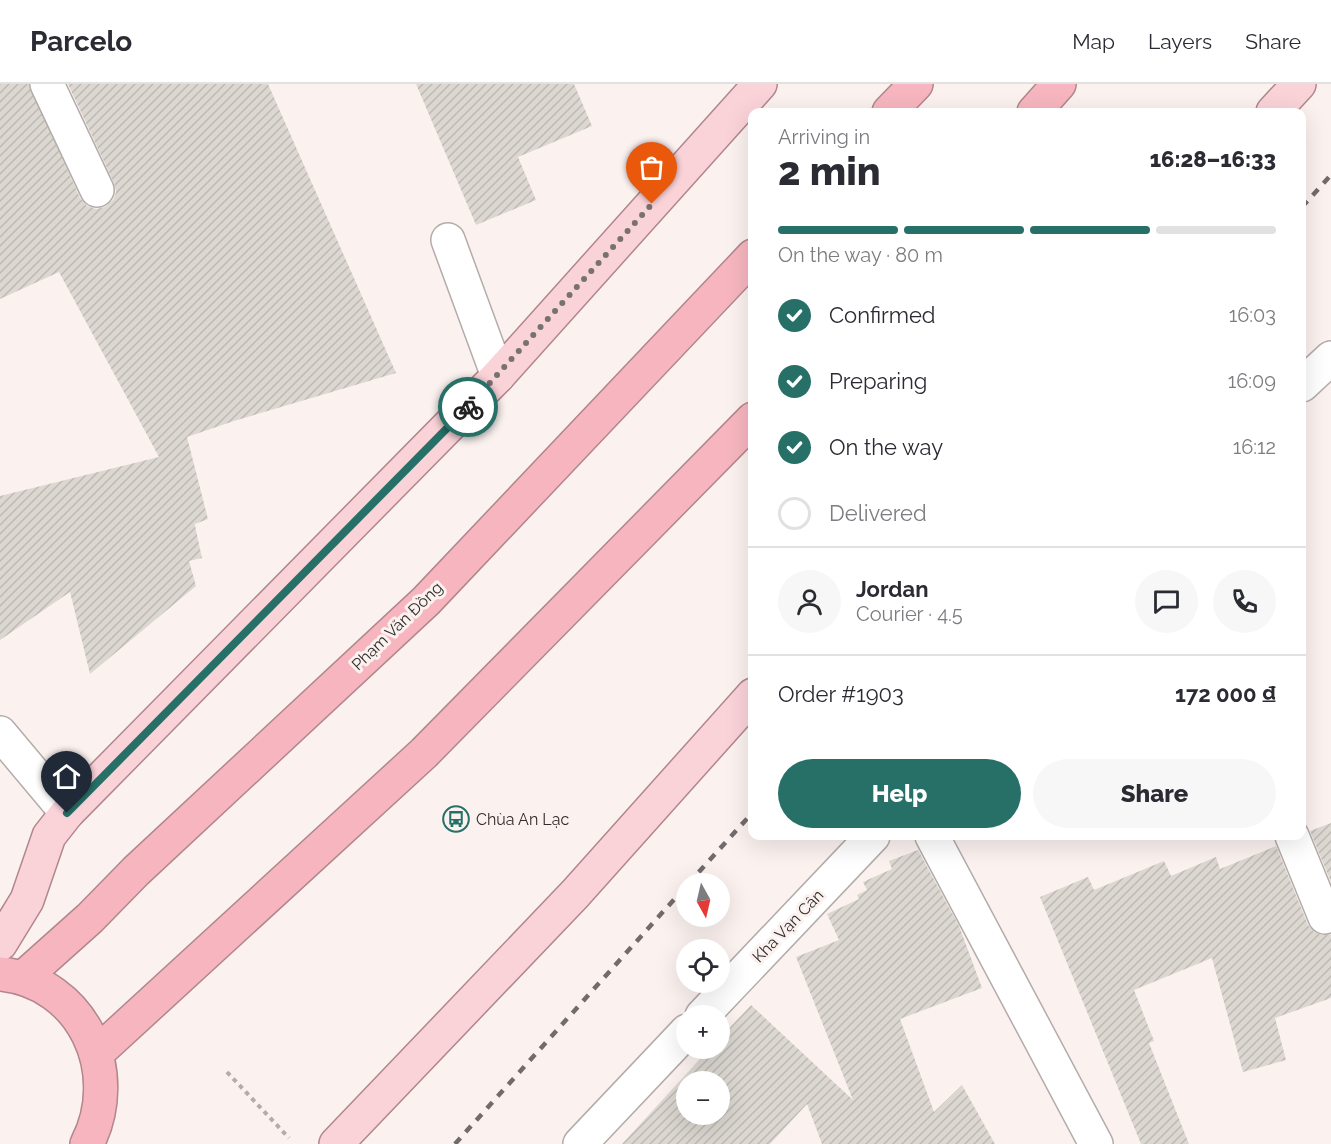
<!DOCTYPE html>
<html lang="en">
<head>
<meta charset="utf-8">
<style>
  :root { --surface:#fff; --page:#f7f7f7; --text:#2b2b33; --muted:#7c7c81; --line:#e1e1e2; --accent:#277068 }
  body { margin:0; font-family:Raleway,sans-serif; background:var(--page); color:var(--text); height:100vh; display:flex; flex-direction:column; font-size:22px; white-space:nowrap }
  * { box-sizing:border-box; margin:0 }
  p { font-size:20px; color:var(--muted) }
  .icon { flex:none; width:33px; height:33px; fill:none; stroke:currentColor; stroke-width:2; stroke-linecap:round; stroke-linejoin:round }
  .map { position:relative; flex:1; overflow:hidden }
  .panel { position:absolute; left:748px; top:24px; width:558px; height:732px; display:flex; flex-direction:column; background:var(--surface); border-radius:12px; box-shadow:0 6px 24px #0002 }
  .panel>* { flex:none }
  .needle { width:39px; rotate:172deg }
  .buttons { position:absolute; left:676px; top:789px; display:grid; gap:12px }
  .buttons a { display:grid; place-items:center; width:54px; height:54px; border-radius:50%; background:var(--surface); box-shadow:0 6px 24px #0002; font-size:30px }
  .pin { position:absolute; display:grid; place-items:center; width:51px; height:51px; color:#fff; margin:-62px -26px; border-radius:50% 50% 50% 0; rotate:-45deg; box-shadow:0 0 6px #0007 }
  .pin .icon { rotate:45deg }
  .courier { position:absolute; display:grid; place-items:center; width:60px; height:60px; margin:-30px; border:4px solid #277068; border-radius:50%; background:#fff; color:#222; box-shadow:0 2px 8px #0007 }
  .headline em { font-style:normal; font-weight:800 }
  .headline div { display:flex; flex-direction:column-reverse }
  .headline { display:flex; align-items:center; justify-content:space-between; height:102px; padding:0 30px }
  h1 { font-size:39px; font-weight:800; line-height:45px }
  .bar { display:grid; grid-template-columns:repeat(4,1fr); gap:9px 6px; align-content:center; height:72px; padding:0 30px }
  .bar i { height:8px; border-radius:4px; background:var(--line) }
  .bar .current { background:var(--accent) }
  .bar p { grid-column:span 4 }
  .line { display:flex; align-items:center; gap:15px; padding:0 30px; border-top:2px solid var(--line) }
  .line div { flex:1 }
  .round { display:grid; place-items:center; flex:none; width:63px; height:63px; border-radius:32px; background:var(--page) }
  ol { padding:0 30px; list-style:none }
  li { display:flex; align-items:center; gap:18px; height:66px }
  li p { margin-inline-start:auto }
  li .icon { padding:6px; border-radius:50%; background:var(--accent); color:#fff; stroke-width:4 }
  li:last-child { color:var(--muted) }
  li i { width:33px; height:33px; border:3px solid var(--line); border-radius:50% }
  .action { display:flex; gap:12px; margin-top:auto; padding:12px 30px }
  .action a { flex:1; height:69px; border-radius:36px; background:var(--accent); color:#fff; font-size:24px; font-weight:800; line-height:69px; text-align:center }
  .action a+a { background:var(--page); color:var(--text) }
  header { display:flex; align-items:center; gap:36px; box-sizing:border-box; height:84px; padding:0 30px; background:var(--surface); border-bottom:2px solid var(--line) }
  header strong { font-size:28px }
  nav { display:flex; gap:33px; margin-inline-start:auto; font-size:21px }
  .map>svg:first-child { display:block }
</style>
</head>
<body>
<header>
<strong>Parcelo</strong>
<nav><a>Map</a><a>Layers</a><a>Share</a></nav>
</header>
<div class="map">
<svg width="1331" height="1060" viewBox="0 0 1331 1060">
  <defs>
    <pattern id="building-hatch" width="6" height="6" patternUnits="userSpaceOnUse" patternTransform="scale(1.5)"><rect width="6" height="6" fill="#dcd7d1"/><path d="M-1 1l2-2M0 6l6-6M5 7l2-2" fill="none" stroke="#bdb9b4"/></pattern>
  </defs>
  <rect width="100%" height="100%" fill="#fbf2f0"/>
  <!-- building -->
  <path fill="url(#building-hatch)" fill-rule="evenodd" d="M0,0H29L80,114L87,122L96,125L105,123L113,116L116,108L114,99L68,0H268L396,289L234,337L187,353L208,435L195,440L194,437L202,474L189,477L196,502L90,590L70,508L0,556V412L159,373L59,188L0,215Z
    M416,0H574L592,42L518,73L536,116L476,141Z
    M1331,739V798L1310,747Z
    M1276,762L1308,841L1314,848L1322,851H1331V914L1275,934L1286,976L1243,988L1212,874L1134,906L1154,957L1149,959L1189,1060H1141L1040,813L1088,793L1094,806L1164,777L1171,792L1216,773L1220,785Z
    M918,766L959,842L982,904L900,935L934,1028L962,1001L995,1060H822L807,1020L770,1060H622L710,964H720V954L751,921L853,1016L796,873L839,856L827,830L859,815L857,811L867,806L863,798L892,785L889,777ZM687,998H720V1030H687Z"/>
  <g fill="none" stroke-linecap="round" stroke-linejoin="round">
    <!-- minor casing -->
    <g stroke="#b4acaa" stroke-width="36">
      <path id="minor" d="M47,0L97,106
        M448,156L498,292
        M1302,301L1331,274
        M0,649L67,729
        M932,752L1096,1060
        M1292,752L1325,833
        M702,932L873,752
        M580,1060L687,947"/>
    </g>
    <!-- major casing -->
    <g stroke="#b1868c" stroke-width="36">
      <path id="major" d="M1273,28L1299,0
        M0,860L27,816L49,752L67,729L498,292L760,0
        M336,1060L575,810L753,611"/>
    </g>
    <!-- highway casing -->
    <g stroke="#b1868c" stroke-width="36">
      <path id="highway" d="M889,28L916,0
        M1034,28L1059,0
        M0,890C83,898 124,988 87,1060
        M24,893L90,834L136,787L426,517L753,172
        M97,969L424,669L753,335"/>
    </g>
    <!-- path -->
    <path stroke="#b3acaa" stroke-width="4" stroke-dasharray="4.5 4.5" stroke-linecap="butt" d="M227,988L289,1054"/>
    <!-- minor -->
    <use href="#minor" stroke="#fff" stroke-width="33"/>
    <!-- major -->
    <use href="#major" stroke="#fad3d9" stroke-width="33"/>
    <!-- highway -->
    <use href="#highway" stroke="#f7b6bf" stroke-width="33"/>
    <!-- rail -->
    <path stroke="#716c6b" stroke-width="4.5" stroke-dasharray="8 8" stroke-linecap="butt" d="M1302,123L1331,91
      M688,800L753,728
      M455,1060L687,801"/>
  </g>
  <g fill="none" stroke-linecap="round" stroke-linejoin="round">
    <!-- done -->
    <path stroke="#777271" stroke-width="6" stroke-dasharray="0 10.8" d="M468,323L652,120"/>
    <!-- route -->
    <path stroke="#277068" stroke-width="8" d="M67,729L468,323"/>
  </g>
  <!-- icons -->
  <defs>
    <g id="bus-ring" transform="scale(1.35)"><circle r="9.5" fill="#fbf2f0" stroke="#277068" stroke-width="1.5"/><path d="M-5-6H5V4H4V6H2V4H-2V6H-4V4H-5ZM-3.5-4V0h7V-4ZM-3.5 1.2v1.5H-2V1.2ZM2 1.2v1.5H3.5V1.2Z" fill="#277068"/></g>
  </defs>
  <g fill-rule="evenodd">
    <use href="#bus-ring" x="456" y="735"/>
  </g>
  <g text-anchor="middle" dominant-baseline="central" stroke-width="6" stroke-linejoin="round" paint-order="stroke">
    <!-- street labels -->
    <g font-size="16" fill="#302d2c" stroke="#fbf2f0">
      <text transform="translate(397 542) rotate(-44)">Phạm Văn Đồng</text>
      <text transform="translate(788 842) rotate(-46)">Kha Vạn Cân</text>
    </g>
    <!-- poi labels -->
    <g font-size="16" fill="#302d2c" stroke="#fbf2f0" text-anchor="start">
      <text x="476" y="735">Chùa An Lạc</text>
    </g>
  </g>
</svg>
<div class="buttons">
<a><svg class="needle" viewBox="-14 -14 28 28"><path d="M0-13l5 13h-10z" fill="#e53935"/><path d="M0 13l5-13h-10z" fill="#7c7c81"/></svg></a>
<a><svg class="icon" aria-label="locate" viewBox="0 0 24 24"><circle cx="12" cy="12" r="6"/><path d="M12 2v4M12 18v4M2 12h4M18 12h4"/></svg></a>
<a>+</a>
<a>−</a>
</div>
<div class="pin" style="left:652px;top:120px;background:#ea580c"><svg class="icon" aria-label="bag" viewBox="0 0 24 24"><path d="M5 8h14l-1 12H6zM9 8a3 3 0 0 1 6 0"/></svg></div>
<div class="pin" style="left:67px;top:729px;background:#1f2937"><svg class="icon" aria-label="home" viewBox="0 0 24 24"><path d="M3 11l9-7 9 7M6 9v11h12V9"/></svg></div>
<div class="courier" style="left:468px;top:323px"><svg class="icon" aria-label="bike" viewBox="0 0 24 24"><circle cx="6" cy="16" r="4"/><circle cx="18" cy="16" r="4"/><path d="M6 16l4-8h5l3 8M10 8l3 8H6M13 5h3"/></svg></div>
<section class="panel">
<div class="headline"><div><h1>2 min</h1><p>Arriving in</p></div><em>16:28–16:33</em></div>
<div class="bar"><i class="current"></i><i class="current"></i><i class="current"></i><i></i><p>On the way · 80 m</p></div>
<ol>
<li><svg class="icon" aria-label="check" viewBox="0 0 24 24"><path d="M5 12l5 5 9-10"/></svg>Confirmed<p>16:03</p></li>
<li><svg class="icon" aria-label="check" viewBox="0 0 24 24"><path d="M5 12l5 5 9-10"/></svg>Preparing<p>16:09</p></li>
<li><svg class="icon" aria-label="check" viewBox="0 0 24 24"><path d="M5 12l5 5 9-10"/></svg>On the way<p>16:12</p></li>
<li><i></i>Delivered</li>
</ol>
<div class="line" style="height:108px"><a class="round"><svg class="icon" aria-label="person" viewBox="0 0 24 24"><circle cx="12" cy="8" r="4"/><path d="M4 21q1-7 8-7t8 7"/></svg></a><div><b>Jordan</b><p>Courier · 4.5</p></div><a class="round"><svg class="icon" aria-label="chat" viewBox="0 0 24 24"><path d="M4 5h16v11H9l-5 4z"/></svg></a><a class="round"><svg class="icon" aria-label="phone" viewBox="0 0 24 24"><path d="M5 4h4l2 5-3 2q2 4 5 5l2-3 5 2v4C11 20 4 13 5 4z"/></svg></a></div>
<div class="line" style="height:78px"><div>Order #1903</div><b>172 000 ₫</b></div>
<div class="action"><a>Help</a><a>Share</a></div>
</section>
</div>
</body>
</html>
